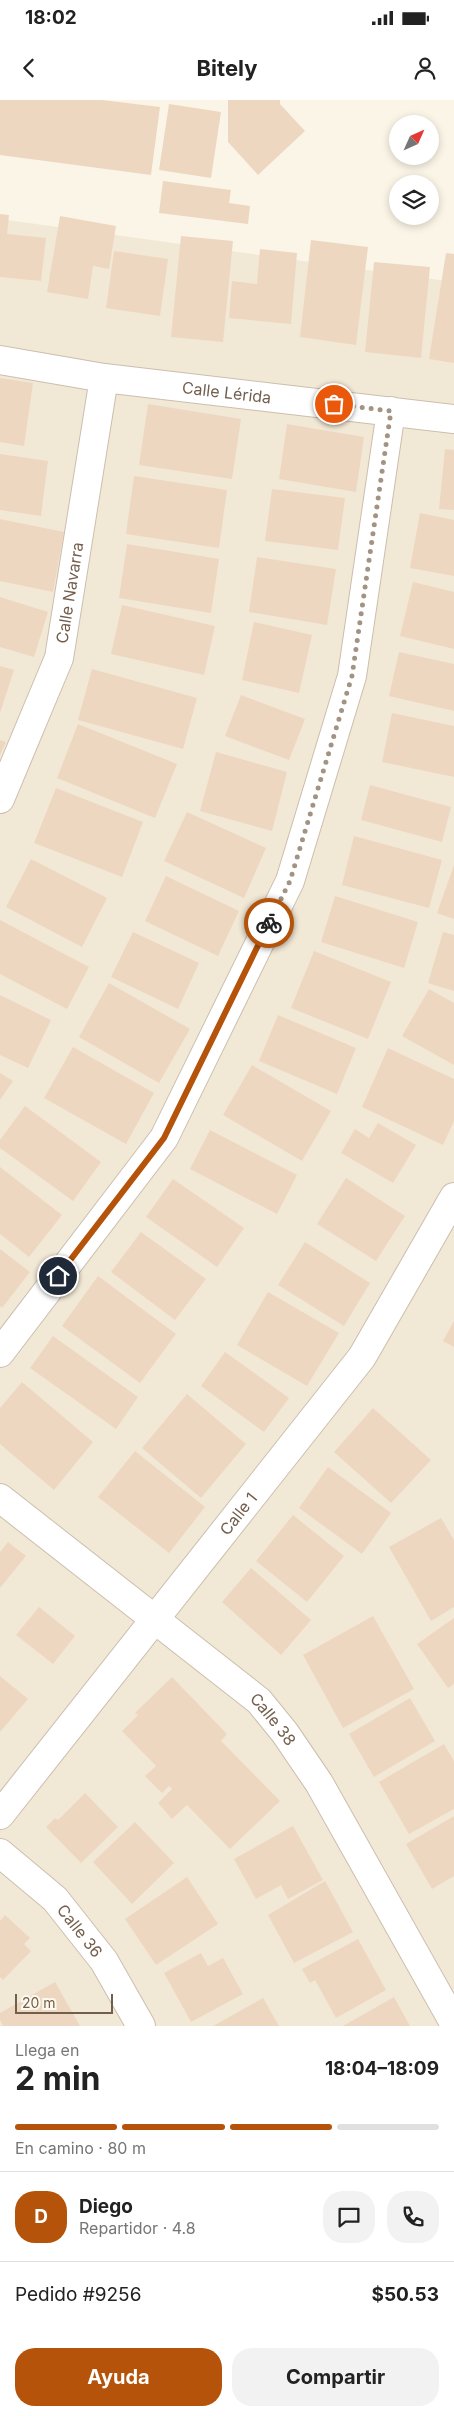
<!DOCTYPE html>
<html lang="es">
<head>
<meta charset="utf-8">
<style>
  :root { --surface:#fff; --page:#f2f2f2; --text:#222; --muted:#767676; --line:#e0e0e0; --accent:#b45309 }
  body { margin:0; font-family:Inter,sans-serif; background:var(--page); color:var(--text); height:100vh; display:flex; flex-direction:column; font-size:19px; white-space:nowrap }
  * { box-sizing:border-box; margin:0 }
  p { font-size:16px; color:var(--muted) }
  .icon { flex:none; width:28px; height:28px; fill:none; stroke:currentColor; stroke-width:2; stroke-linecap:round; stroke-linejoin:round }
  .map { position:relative; height:1926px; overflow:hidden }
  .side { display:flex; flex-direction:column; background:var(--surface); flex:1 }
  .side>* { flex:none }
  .needle { width:32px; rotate:45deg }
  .fabs { position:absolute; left:389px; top:15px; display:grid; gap:10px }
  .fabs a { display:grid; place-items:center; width:50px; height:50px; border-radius:50%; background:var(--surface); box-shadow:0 2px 8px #0003; font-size:25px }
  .scale { position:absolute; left:15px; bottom:12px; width:98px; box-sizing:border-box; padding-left:5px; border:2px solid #735e4d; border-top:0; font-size:14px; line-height:18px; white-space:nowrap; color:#735e4d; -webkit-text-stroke:4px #fef9ed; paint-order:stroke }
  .pin { position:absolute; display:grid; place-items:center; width:42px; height:42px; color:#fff; margin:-21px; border:2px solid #fff; border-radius:50%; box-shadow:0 1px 5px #0007 }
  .courier { position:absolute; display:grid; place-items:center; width:50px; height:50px; margin:-25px; border:4px solid #b45309; border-radius:50%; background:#fff; color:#222; box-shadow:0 1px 6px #0007 }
  .headline em { font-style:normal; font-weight:700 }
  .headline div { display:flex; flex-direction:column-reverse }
  .headline { display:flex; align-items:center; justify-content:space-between; height:85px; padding:0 15px }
  h1 { font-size:32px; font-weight:700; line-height:38px }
  .bar { display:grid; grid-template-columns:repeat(4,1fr); gap:8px 5px; align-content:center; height:60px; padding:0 15px }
  .bar i { height:6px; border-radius:4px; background:var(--line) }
  .bar .current { background:var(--accent) }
  .bar p { grid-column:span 4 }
  .line { display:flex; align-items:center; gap:12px; padding:0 15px; border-top:1px solid var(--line) }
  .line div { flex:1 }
  .round { display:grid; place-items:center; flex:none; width:52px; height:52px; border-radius:20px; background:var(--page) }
  .button { display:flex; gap:10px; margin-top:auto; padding:10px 15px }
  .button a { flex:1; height:58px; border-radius:20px; background:var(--accent); color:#fff; font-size:20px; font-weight:700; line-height:58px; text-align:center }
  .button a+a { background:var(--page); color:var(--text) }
  .status { display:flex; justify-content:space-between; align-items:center; height:35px; padding:0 25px; background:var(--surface); direction:ltr }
  .status svg { height:14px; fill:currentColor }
  header { display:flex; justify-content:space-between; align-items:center; height:65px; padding:0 15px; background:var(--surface); font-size:22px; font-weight:700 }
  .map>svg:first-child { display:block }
</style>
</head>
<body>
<div class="status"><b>18:02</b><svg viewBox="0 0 49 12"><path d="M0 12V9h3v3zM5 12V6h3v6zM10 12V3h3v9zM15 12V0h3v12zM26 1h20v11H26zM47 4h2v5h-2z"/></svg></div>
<header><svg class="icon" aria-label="back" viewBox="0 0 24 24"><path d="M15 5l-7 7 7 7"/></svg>Bitely<svg class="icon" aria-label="person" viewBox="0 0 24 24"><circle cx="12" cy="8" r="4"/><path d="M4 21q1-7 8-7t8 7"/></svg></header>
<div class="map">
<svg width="454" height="1926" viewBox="0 0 454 1926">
  <rect width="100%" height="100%" fill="#fbf5e7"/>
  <!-- residential -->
  <path fill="#f2e8d6" d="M0,119L454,182V1926H0Z"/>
  <!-- building -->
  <path fill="#eed7c1" d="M0,0H102L160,7L151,75L0,55Z
    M228,0H280V4L305,31L258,75L228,42Z
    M169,4L221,12L211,78L159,70Z
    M163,81L231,90L229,103L250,106L248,124L159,113Z
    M0,114L9,115L7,134L46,138L41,181L0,177Z
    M60,116L116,126L109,169L93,166L88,199L47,192Z
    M181,136L233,141L223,242L171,237Z
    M311,140L368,147L356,245L300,237Z
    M260,149L297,153L291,224L229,218L232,181L257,184Z
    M114,151L168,159L160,216L106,208Z
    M446,153L454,154V263L429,259Z
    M374,162L430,167L421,258L365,252Z
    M0,278L33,283L24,346L0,342Z
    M148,304L241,319L232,379L139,365Z
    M287,324L364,337L356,392L279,379Z
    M445,349L454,350V410L439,409Z
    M0,354L48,361L41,416L0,410Z
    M134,376L227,390L219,448L126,434Z
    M272,389L345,398L338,450L265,441Z
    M420,413L454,420V476L410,468Z
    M0,419L64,432L53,492L0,481Z
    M127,444L219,459L211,513L119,498Z
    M257,457L336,469L327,525L249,512Z
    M413,482L454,492V549L400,536Z
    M0,497L48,512L34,557L0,547Z
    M122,505L215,526L204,575L111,554Z
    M254,522L312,535L299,593L242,580Z
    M399,552L454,564V611L389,596Z
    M0,566L14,570L0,613Z
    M92,569L197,598L183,649L78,620Z
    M241,595L305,619L289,660L225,636Z
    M392,613L454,626V677L382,662Z
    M78,624L177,664L155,718L57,678Z
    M0,640L6,642L0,655Z
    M216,652L287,672L272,731L200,711Z
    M370,685L451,707L442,742L361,720Z
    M56,688L143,722L122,777L34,743Z
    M187,712L266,748L244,798L164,761Z
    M354,736L442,760L429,808L342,785Z
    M31,759L107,798L82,847L6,807Z
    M454,765V819L437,813Z
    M166,776L239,811L218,856L145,821Z
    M335,796L418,822L404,868L321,842Z
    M0,820L89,867L67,909L0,874Z
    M133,832L199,863L178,909L111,877Z
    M443,832L454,835V891L428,883Z
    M314,851L391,882L368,939L291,908Z
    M109,883L190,929L159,983L79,937Z
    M429,889L454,903V965L402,936Z
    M0,895L51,920L28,968L0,955Z
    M278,915L356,948L337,994L259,961Z
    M73,947L154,993L126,1044L44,998Z
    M388,948L454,979V1021L443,1045L362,1007Z
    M252,965L331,1011L302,1061L223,1015Z
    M0,973L13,981L0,1000Z
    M25,1006L101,1062L73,1101L0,1048V1040Z
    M378,1023L416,1045L393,1083L341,1053L355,1029L369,1038Z
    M210,1030L297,1075L277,1114L190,1069Z
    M0,1067L62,1115L29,1157L0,1134Z
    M346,1078L405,1116L376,1161L317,1124Z
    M173,1079L244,1128L217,1167L146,1117Z
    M141,1132L206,1179L175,1220L111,1172Z
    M305,1142L370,1183L344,1226L278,1185Z
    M0,1149L30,1172L2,1208L0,1206Z
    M98,1176L176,1234L140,1283L62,1226Z
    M268,1192L339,1233L307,1286L237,1245Z
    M454,1221V1247L443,1241Z
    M53,1236L138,1297L116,1329L30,1268Z
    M225,1252L289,1298L264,1332L201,1286Z
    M22,1282L93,1342L54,1390L0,1344V1308Z
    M187,1294L246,1344L201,1398L142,1348Z
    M373,1308L431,1360L391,1403L334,1352Z
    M135,1351L205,1407L169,1453L98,1397Z
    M328,1367L391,1413L362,1454L299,1408Z
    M293,1415L344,1456L307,1502L256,1461Z
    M441,1418L454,1440V1507L431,1521L389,1447Z
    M8,1442L26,1456L0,1488V1452Z
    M251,1468L311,1520L281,1555L222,1502Z
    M39,1507L75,1536L53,1564L16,1535Z
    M373,1516L414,1589L343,1628L303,1555Z
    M454,1518V1584L448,1588L417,1544Z
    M0,1576L28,1599L0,1632Z
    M172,1577L227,1634L221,1641L280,1701L230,1749L187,1705L172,1719L158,1703L172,1689L169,1686L162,1693L145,1676L156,1666L122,1631L138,1615L135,1613Z
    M410,1598L435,1641L374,1677L349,1634Z
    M444,1644L454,1661V1709L409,1734L379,1682Z
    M85,1693L118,1727L81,1763L46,1727L55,1718L58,1720Z
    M454,1716V1776L432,1789L406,1744Z
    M135,1722L174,1763L132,1804L93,1762Z
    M293,1726L323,1780L288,1799L281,1785L256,1799L234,1759Z
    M187,1777L218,1824L156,1865L125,1819Z
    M325,1781L353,1832L294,1863L268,1815Z
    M5,1815L30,1838L24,1844L31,1851L3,1880L0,1877V1821Z
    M358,1839L386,1890L336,1918L315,1880L310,1883L302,1869Z
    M201,1853L208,1866L223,1858L243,1894L191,1922L164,1873Z
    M55,1882L80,1926H3L0,1920V1913Z
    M394,1897L410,1926H343Z
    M263,1898L279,1926H213Z"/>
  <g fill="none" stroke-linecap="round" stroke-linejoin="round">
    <!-- minor casing -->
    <g stroke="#ccbeae" stroke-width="30">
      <g id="minor">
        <path id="s1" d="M0,260L104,278L454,319"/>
        <path id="s2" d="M0,699L59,558L104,278"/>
        <path d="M0,1253L164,1038L290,781L352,576L391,311"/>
        <path id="s3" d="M0,1398L259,1601L285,1633L319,1683L454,1923"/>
        <path id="s4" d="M0,1715L362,1257L454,1097"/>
        <path id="s5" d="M0,1753L55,1799L104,1861L141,1926"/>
      </g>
    </g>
    <!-- minor -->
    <use href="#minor" stroke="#fff" stroke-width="28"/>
  </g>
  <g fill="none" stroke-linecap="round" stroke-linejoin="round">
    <!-- done -->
    <path stroke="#a39383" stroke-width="5" stroke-dasharray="0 9" d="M269,823L290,781L352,576L391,311L334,304"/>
    <!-- route -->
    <path stroke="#b45309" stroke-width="6" d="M58,1176L164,1038L269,823"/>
  </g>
  <g text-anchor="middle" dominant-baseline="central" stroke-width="4" stroke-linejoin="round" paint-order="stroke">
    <!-- street labels -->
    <g font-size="16" fill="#735e4d" stroke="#fef9ed">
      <text stroke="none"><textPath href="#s1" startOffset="229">Calle Lérida</textPath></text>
      <text stroke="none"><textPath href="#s2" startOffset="219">Calle Navarra</textPath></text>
      <text stroke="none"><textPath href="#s4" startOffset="384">Calle 1</textPath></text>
      <text stroke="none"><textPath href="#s3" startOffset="352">Calle 38</textPath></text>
      <text stroke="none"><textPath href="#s5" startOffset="112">Calle 36</textPath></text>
    </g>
  </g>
</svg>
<div class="fabs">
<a><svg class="needle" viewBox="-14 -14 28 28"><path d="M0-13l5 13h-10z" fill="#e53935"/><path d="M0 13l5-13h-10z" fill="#767676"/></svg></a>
<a><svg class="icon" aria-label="layers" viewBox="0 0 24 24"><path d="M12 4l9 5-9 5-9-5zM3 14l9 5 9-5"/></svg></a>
</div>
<div class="scale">20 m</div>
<div class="pin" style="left:334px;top:304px;background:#ea580c"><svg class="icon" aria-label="bag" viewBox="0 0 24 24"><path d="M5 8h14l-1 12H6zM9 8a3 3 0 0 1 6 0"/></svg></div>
<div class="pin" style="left:58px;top:1176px;background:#1f2937"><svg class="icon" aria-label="home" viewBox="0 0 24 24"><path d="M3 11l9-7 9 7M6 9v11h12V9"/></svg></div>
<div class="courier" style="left:269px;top:823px"><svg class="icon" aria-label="bike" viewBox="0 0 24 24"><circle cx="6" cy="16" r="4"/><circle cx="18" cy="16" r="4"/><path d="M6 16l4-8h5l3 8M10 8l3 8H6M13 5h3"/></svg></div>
</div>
<section class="side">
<div class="headline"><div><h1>2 min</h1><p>Llega en</p></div><em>18:04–18:09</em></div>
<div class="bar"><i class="current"></i><i class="current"></i><i class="current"></i><i></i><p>En camino · 80 m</p></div>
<div class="line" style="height:90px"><b class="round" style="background:var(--accent);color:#fff">D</b><div><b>Diego</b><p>Repartidor · 4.8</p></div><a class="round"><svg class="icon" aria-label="chat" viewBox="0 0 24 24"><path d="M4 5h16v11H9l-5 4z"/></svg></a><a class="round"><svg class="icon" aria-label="phone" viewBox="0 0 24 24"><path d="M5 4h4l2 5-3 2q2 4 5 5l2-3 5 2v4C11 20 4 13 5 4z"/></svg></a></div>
<div class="line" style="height:65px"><div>Pedido #9256</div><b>$50.53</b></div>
<div class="button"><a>Ayuda</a><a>Compartir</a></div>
</section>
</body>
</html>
